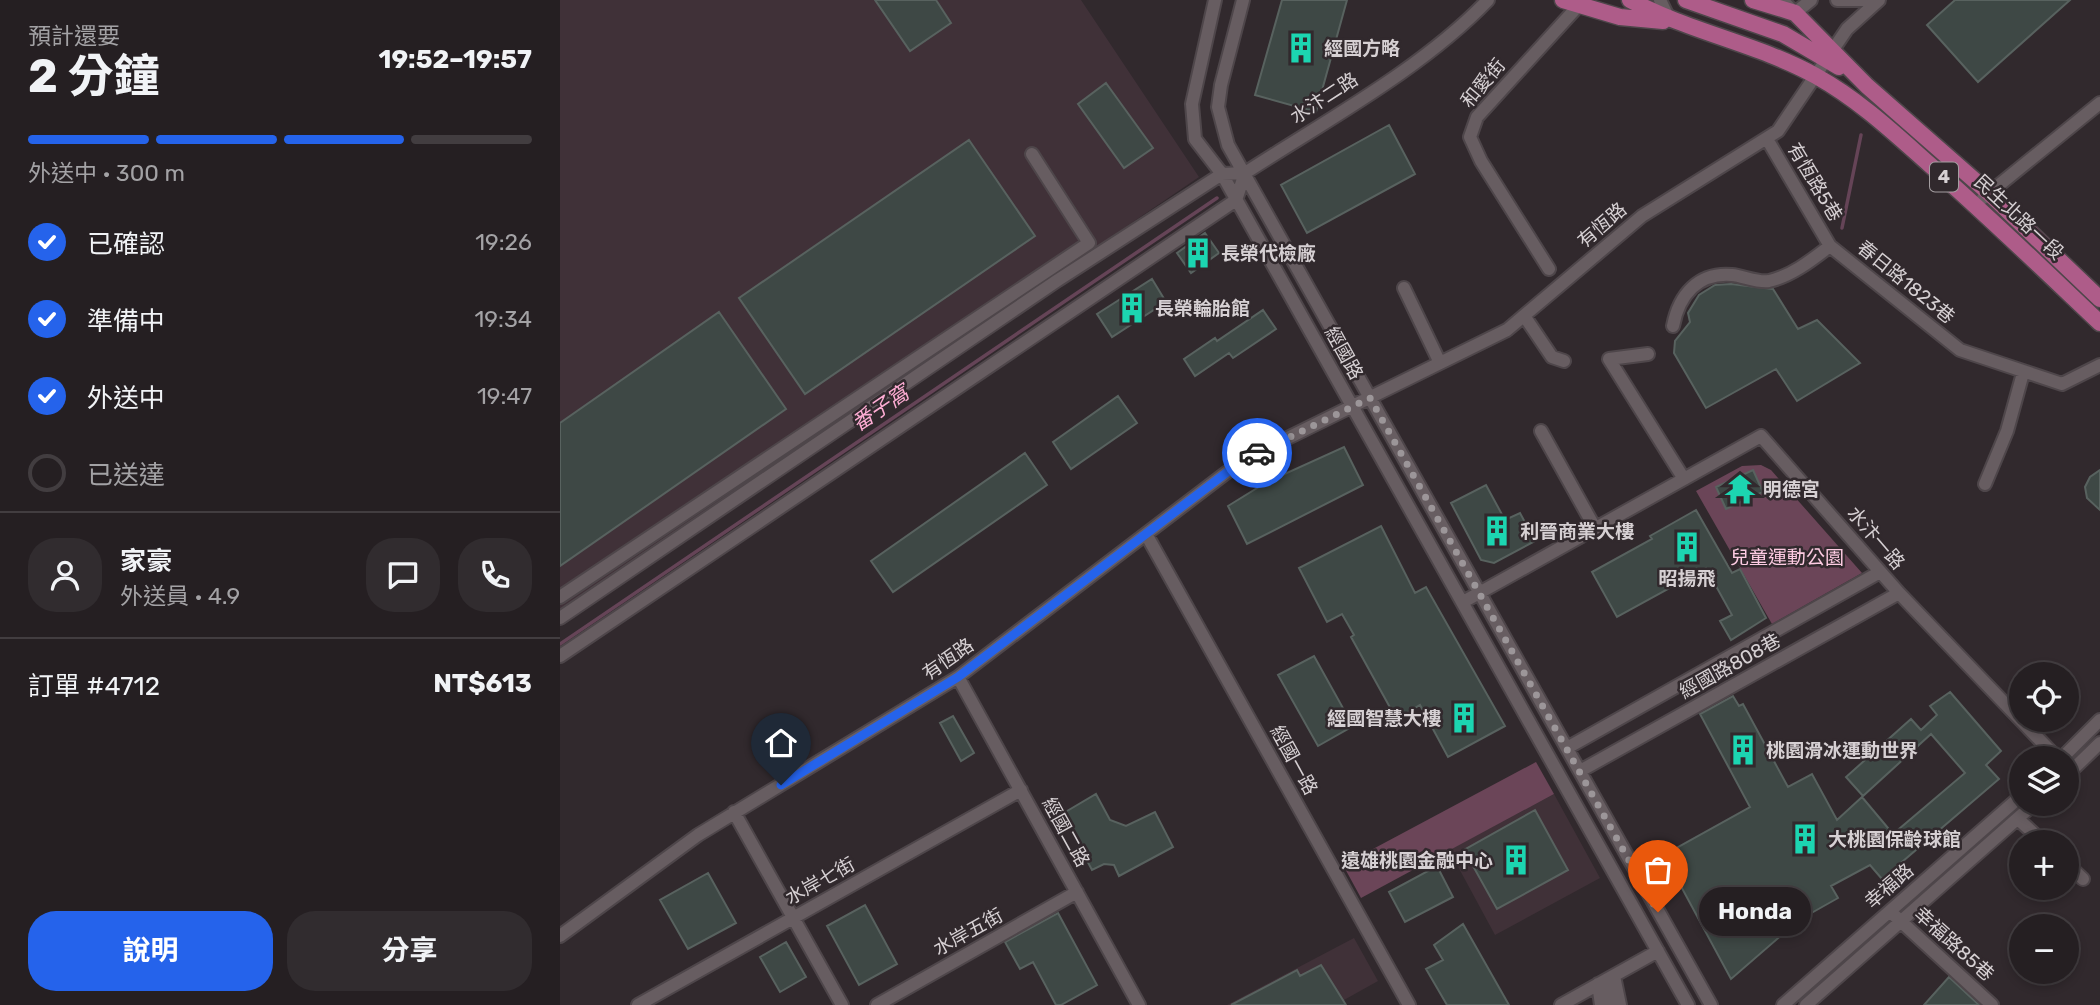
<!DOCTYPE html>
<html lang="zh-TW">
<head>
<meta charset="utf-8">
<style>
  :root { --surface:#251f22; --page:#312c2f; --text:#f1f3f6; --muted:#a3a2a5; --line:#423d40; --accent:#2563eb }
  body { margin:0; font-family:Rubik,"Noto Sans TC",sans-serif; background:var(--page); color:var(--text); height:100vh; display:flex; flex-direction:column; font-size:26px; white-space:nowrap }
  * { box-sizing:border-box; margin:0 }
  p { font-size:23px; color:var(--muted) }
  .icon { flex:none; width:38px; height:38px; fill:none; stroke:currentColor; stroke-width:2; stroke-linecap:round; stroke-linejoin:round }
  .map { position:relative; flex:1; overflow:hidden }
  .panel { display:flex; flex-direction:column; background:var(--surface); width:560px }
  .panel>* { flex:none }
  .fabs { position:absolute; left:1449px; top:662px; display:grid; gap:14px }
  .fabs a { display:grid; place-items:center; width:70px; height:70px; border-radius:50%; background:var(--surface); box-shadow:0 4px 10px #0003,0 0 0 2px var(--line); font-size:35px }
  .pin { position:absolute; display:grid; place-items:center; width:60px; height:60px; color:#fff; margin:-72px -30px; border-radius:50% 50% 50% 0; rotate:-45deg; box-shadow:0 0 7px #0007 }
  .pin .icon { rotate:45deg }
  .courier { position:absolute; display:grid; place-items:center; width:70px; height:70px; margin:-35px; border:5px solid #2563eb; border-radius:50%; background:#fff; color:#222; box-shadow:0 2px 9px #0007 }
  .bubble { position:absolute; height:49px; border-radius:24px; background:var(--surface); box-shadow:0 4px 10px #0003,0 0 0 2px var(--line); font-size:23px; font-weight:700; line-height:49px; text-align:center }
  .headline em { font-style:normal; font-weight:700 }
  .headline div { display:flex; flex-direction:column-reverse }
  .headline { display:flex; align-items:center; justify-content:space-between; height:119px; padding:0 28px }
  h1 { font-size:46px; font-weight:700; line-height:52px }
  .bar { display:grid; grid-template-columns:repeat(4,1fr); gap:10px 7px; align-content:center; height:84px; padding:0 28px }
  .bar i { height:9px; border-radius:5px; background:var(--line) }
  .bar .selected { background:var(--accent) }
  .bar p { grid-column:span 4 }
  .line { display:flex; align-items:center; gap:18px; padding:0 28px; border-top:2px solid var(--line) }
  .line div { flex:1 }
  .round { display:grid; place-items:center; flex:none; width:74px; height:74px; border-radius:28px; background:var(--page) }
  ol { padding:0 28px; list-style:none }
  li { display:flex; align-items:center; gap:21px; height:77px }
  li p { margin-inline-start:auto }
  li .icon { padding:7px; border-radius:50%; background:var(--accent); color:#fff; stroke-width:4 }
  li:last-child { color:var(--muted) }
  li i { width:38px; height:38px; border:4px solid var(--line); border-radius:50% }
  .cta { display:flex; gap:14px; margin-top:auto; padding:14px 28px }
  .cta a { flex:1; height:80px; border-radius:28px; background:var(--accent); color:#fff; font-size:28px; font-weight:700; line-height:80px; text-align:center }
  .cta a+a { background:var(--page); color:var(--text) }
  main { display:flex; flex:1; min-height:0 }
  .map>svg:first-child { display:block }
</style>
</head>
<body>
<main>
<section class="panel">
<div class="headline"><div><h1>2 分鐘</h1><p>預計還要</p></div><em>19:52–19:57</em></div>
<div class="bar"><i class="selected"></i><i class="selected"></i><i class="selected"></i><i></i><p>外送中 · 300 m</p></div>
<ol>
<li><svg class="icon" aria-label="check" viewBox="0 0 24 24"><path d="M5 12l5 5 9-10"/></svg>已確認<p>19:26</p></li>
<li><svg class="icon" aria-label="check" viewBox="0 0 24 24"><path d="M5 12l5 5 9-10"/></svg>準備中<p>19:34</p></li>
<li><svg class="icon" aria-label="check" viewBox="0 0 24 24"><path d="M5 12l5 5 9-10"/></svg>外送中<p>19:47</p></li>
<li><i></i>已送達</li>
</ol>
<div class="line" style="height:126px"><a class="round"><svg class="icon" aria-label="person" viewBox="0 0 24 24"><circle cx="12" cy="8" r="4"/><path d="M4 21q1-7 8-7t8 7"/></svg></a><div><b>家豪</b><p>外送員 · 4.9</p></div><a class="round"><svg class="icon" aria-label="chat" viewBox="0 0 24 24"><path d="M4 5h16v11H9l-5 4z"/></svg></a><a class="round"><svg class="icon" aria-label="phone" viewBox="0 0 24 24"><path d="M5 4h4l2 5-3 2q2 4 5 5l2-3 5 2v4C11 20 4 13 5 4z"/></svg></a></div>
<div class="line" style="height:91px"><div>訂單 #4712</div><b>NT$613</b></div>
<div class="cta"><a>說明</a><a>分享</a></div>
</section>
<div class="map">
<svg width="1540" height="1005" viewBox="0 0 1540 1005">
  <rect width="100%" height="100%" fill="#31292d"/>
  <!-- built -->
  <path fill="#403138" d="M0,0H521L639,177L0,612Z
    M994,794L1040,878L935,935L889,850Z
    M794,938L818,981L775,1005H667Z"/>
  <!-- green -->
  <path fill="#6b4558" d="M1201,465L1211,470L1302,573L1212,624L1136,491L1182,466Z
    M976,762L994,794L801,898L783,865Z"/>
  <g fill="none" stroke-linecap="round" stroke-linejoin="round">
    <!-- stream -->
    <path stroke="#654457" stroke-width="3.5" d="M1282,228L1301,135
      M0,644L657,198"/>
  </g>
  <!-- building -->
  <path fill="#3e4845" stroke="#58625f" stroke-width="2" d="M315,0H376L391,23L350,51Z
    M722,0H787L756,112L695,95Z
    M1395,0H1510L1418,82L1367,25Z
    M546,83L593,148L564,168L518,104Z
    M829,125L855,174L747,233L721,185Z
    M409,140L475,236L245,394L179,298Z
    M645,233L659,253L631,273L617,253Z
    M592,279L606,302L552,337L537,314Z
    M1171,284L1213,289L1238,329L1257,320L1300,363L1237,401L1216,369L1146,408L1114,353L1115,341L1130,322L1128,313L1139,295L1155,285Z
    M703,310L716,329L673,358L669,353L635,376L624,359L655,338L657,341Z
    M159,312L226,409L0,566V423Z
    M558,396L577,423L511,469L493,442Z
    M784,447L803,485L687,544L668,506L707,482Z
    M465,453L487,485L333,592L311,561Z
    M1193,470L1203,492L1166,509L1156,487Z
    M1540,470V510L1527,498L1525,487L1530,477Z
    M926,485L945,520L960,513L975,541L934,563L921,560L891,503Z
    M1136,510L1172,573L1180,569L1206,618L1171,640L1160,621L1172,615L1146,568L1057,617L1032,572L1092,539L1090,536Z
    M821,526L855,593L866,587L945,726L888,757L860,705L840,717L835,709L832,711L791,637L794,635L782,614L767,622L739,568Z
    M754,656L793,726L758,746L718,675Z
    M1390,692L1441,751L1426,765L1439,779L1322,879L1310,865L1271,886L1278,898L1239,920L1171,979L1104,855L1190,807L1140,714L1173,696L1179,706L1183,704L1228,787L1252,774L1277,820L1302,797L1333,834L1405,773L1371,734L1303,796L1286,777L1351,719L1361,730L1377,715L1370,706Z
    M393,716L414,753L401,761L380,723Z
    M536,794L550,820L566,826L595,812L613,847L559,876L554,865L544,864L532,870L502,814Z
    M975,810L1008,870L937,909L904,850Z
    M877,866L893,897L845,922L829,892Z
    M148,873L176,923L128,949L100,900Z
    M305,905L337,964L299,985L267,926Z
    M498,913L537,985L501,1005H496L473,962L460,969L445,942Z
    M903,924L949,1005H887L866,969L883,960L874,945Z
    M226,942L246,977L220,992L200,957Z
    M761,965L786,1005H671L737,970L740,976Z
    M1389,977L1419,1005H1364Z"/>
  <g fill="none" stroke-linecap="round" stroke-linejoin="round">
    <!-- minor casing -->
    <g stroke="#4e464a" stroke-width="16">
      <path id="minor" d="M655,0L632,104L635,139L662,174L1128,1005
        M683,0L661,85L658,107L668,145L1151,1005
        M1100,0L1110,21
        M1222,0L1235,13L1251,0
        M1277,0H1312
        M1207,139L1270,246L1400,350L1502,384L1540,365
        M685,173C765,121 862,69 928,0
        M1423,198L1540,103
        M989,269L921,161L910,137L917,117L1019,5
        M844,288L880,363
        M965,317L992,357L1004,361
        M1113,326C1119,295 1138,272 1172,275C1183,276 1198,283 1209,281C1232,276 1253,259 1270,246
        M1088,354L1049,359L1124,479
        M981,431L1035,528
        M1425,484L1447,431L1463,373
        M586,534L849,1005
        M0,597L529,243L472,154
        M903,602L1201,436L1339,593L1497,758
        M0,618L498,280L662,174L685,173
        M0,656L676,200L685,173
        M398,677L579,1005
        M1007,748L1320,572
        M1502,758L1540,720
        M1020,771L1339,593
        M1507,775L1540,743
        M174,812L282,1005
        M1458,819L1483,842
        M1507,864L1523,879
        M1335,916L1432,1005
        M0,936L138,835L398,677L683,460L947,330L1082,216L1218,131L1287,29L1319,0
        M1054,976L1060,1005
        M1046,980L1051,1005
        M1038,984L1041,1005
        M78,1005L461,790
        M317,1005L517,892
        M1001,1005L1098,951
        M1223,1005L1461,796
        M1246,1005L1475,803"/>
    </g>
    <!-- major casing -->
    <g stroke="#4e464a" stroke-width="19">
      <path id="major" d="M1003,0L1060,17L1103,21
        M1070,0C1130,32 1198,44 1256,76C1299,100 1333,132 1369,164C1427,215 1483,269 1540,323
        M1126,0L1223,34L1279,67
        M1193,0L1235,13L1307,86L1429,193L1540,299"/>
    </g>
    <!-- minor -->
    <use href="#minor" stroke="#675d61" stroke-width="12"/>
    <!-- major -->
    <use href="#major" stroke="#ae5c89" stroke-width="16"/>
  </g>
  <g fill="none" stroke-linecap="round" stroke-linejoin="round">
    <!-- done -->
    <path stroke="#9c9699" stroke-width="7" stroke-dasharray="0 12.6" d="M697,453L810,398L1098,912"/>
    <!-- route -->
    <path stroke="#2563eb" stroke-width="9" d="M221,785L398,677L683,460L697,453"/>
  </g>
  <!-- icons -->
  <defs>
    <g id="building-bare" transform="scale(2.415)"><path d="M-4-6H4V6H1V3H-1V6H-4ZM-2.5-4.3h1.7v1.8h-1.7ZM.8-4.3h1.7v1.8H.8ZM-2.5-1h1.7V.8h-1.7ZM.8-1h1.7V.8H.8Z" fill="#1cd5b1" stroke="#31292d" stroke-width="2.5" paint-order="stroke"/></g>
    <g id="temple-bare" transform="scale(2.415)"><path d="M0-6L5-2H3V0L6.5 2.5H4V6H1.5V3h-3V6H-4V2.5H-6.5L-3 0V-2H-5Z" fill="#1cd5b1" stroke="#31292d" stroke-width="2.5" paint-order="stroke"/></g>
  </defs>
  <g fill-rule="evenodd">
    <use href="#building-bare" x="741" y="48"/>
    <use href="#building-bare" x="638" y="253"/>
    <use href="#building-bare" x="572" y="308"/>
    <use href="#temple-bare" x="1180" y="489"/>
    <use href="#building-bare" x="937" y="531"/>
    <use href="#building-bare" x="1127" y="547"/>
    <use href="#building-bare" x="904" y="718"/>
    <use href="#building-bare" x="1183" y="750"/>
    <use href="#building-bare" x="1245" y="839"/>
    <use href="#building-bare" x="956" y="860"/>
  </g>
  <g text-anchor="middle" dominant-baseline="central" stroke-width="5" stroke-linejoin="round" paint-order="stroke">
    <!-- shield labels -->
    <rect fill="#31292d" stroke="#a49ea1" stroke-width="2" x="1370" y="162.5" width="28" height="29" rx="5"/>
    <g font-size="18" font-weight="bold" fill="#d6d0d3">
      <text x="1384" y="177">4</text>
    </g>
    <!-- poi labels -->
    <g font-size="19" font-weight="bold" fill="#d6d0d3" stroke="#31292d" text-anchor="start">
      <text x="764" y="48">經國方略</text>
      <text x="661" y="253">長榮代檢廠</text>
      <text x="595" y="308">長榮輪胎館</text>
      <text x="1203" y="489">明德宮</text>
      <text x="960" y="531">利晉商業大樓</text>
      <text x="1127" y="578" text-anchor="middle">昭揚飛</text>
      <text x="881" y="718" text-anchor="end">經國智慧大樓</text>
      <text x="1206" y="750">桃園滑冰運動世界</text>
      <text x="1268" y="839">大桃園保齡球館</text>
      <text x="933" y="860" text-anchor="end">遠雄桃園金融中心</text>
    </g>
    <!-- street labels -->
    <g font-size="19" fill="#d6d0d3" stroke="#31292d">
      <text transform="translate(923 83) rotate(-50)">和愛街</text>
      <text transform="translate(764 98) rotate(-33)">水汴二路</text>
      <text transform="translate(1255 182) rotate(59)">有恆路5巷</text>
      <text transform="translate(1459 217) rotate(43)">民生北路一段</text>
      <text transform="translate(1042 225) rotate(-41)">有恆路</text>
      <text transform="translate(1346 282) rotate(39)">春日路1823巷</text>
      <text transform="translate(784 353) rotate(61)">經國路</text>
      <text transform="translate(1316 538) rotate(49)">水汴一路</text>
      <text transform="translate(388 659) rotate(-35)">有恆路</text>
      <text transform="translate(1170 666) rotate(-29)">經國路808巷</text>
      <text transform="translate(734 760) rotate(61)">經國一路</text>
      <text transform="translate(506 832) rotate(61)">經國二路</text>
      <text transform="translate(260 881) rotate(-29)">水岸七街</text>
      <text transform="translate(1329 886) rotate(-41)">幸福路</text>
      <text transform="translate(408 932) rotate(-29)">水岸五街</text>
      <text transform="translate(1394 944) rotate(42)">幸福路85巷</text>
    </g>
    <!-- park labels -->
    <g font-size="19" fill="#fdcbe2" stroke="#31292d">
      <text x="1227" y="557">兒童運動公園</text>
    </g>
    <!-- water labels -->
    <g font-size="21" font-style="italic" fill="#fdacd3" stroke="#31292d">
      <text transform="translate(320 408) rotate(-34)">番子窩</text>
    </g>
  </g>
</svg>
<div class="fabs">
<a><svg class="icon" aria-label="locate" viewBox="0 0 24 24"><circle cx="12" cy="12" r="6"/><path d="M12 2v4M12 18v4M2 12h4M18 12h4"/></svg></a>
<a><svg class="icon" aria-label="layers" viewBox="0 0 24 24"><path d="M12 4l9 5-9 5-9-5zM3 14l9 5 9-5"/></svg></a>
<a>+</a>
<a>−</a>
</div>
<div class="pin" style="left:1098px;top:912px;background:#ea580c"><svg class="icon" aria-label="bag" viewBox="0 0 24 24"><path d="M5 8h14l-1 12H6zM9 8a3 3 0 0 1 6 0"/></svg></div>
<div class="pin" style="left:221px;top:785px;background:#1f2937"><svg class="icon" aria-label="home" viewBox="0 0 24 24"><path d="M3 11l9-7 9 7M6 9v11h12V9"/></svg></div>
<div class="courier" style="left:697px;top:453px"><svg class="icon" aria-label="car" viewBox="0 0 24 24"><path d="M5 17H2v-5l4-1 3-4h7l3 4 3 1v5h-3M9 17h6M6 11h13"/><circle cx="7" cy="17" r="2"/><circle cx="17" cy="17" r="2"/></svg></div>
<div class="bubble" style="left:1139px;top:887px;width:112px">Honda</div>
</div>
</main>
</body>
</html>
